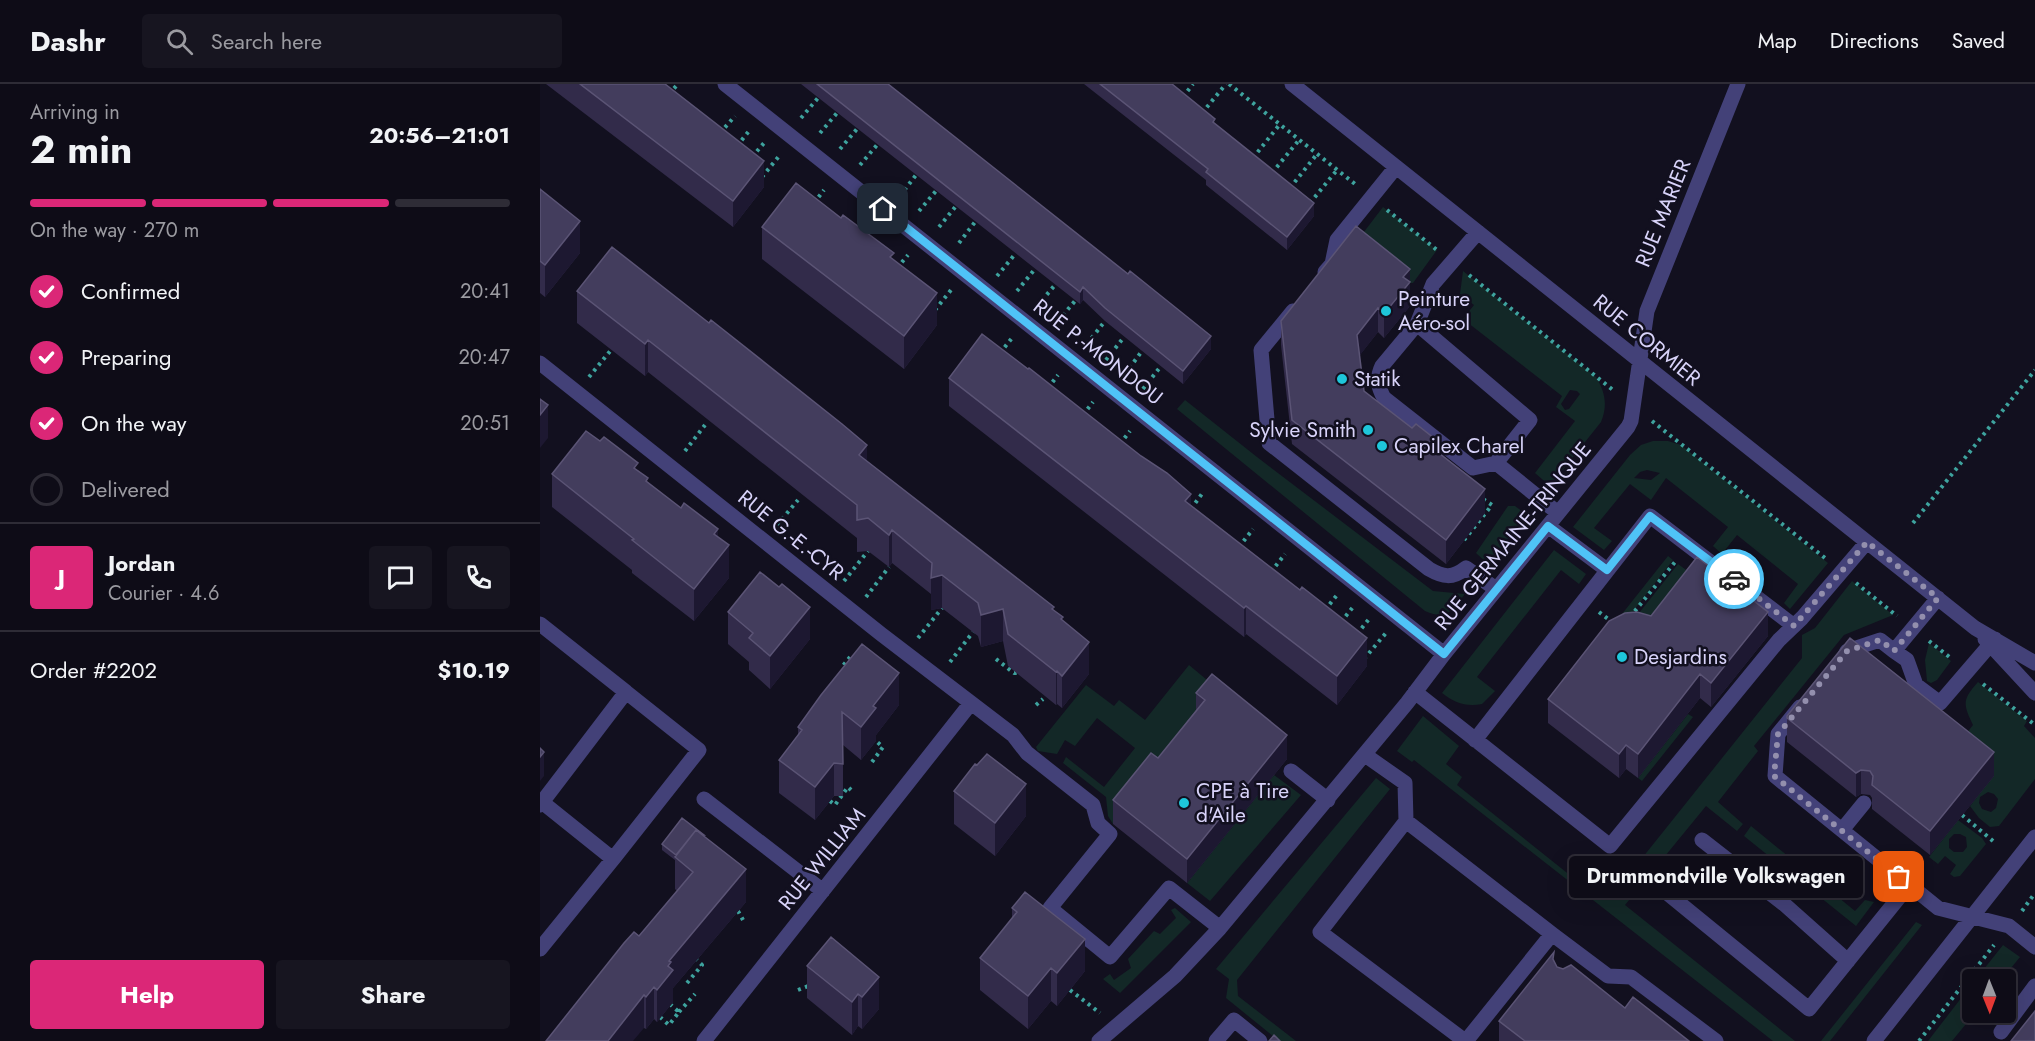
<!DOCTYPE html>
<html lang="en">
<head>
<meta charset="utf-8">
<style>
  :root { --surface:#0e0c17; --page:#171520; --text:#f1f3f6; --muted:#9b9ba1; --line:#2e2c36; --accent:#db2777 }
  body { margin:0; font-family:Jost,sans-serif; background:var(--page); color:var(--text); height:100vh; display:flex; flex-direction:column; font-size:22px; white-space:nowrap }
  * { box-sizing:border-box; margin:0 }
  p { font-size:20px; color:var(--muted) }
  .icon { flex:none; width:33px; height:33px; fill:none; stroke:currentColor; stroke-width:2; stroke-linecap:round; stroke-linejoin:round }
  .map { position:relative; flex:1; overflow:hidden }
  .panel { display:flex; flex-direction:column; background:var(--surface); width:540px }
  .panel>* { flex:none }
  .needle { width:39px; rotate:179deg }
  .controls { position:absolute; left:1422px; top:885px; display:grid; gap:12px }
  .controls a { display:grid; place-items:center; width:54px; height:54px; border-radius:6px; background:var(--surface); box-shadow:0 6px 24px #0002,0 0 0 2px var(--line); font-size:30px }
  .pin { position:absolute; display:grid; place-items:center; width:51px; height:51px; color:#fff; margin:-26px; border-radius:12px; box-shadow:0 3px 9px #0006 }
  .courier { position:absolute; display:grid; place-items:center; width:60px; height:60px; margin:-30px; border:4px solid #4fc3f7; border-radius:50%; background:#fff; color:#222; box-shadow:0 2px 8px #0007 }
  .bubble { position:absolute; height:42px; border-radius:6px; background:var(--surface); box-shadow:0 6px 24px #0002,0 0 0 2px var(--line); font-size:20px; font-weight:700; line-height:42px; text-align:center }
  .head em { font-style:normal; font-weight:700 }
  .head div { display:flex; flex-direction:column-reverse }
  .head { display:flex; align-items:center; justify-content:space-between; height:102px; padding:0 30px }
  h1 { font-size:39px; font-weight:700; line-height:45px }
  .bar { display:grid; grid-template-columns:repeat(4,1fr); gap:9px 6px; align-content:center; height:72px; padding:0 30px }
  .bar i { height:8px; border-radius:4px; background:var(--line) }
  .bar .active { background:var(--accent) }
  .bar p { grid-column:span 4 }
  .line { display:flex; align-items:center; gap:15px; padding:0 30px; border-top:2px solid var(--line) }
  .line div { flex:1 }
  .round { display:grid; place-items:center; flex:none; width:63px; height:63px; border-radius:6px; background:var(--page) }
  ol { padding:0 30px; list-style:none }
  li { display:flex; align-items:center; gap:18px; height:66px }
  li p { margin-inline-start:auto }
  li .icon { padding:6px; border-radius:50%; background:var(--accent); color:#fff; stroke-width:4 }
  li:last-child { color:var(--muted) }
  li i { width:33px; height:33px; border:3px solid var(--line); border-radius:50% }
  .button { display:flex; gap:12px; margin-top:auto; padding:12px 30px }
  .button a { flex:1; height:69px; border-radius:6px; background:var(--accent); color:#fff; font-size:24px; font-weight:700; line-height:69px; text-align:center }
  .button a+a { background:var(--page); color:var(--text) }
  header { display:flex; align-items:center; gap:36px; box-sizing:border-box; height:84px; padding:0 30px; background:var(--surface); border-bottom:2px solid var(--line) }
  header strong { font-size:28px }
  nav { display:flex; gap:33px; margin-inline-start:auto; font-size:21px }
  .search { width:420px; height:54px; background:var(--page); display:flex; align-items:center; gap:15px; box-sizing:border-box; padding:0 21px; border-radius:6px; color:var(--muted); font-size:22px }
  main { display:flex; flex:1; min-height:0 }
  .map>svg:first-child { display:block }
</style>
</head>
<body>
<header>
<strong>Dashr</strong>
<div class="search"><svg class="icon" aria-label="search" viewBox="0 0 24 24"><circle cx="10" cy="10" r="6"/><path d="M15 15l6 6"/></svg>Search here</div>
<nav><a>Map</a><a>Directions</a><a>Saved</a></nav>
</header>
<main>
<section class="panel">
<div class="head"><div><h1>2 min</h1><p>Arriving in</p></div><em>20:56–21:01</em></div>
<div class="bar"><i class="active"></i><i class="active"></i><i class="active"></i><i></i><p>On the way · 270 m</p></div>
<ol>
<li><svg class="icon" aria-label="check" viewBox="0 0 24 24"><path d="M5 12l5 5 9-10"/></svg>Confirmed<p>20:41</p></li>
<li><svg class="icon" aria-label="check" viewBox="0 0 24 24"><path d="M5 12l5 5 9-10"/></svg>Preparing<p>20:47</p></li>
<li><svg class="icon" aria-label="check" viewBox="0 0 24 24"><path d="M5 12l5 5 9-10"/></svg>On the way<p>20:51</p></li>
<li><i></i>Delivered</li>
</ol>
<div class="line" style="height:108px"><b class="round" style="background:var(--accent);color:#fff">J</b><div><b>Jordan</b><p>Courier · 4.6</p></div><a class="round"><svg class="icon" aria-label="chat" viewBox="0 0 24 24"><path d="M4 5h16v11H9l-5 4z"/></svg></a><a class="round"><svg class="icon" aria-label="phone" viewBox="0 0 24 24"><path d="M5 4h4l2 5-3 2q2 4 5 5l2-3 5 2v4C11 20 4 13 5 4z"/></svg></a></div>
<div class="line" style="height:78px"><div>Order #2202</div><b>$10.19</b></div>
<div class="button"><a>Help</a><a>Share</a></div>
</section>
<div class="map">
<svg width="1495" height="957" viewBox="0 0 1495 957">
  <rect width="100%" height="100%" fill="#12101f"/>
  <!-- green -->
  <path fill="#132827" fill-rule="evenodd" d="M843,123L897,166L873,199H859L817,157Z
    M923,187L1056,293C1065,308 1068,321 1061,338L1010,402L995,389L1035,337L1016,323L1022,312L923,235L934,221L920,210ZM1030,306L1037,307L1040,310L1029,325L1025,326L1021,320Z
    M645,316L717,373L893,507L925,510C912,526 908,537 885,527L637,325Z
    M1113,357H1128L1141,361L1288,479L1250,525L1244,519L1258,500L1197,451L1182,470L1173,462L1188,443L1126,394L1111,416L1090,400L1054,444L1072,457L1064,466L1033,443L1090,371L1101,361ZM1107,386L1120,389L1111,396L1094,394L1100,388Z
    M968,422H975L987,431L948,480L936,469Z
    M1014,466L1046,490L1039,500L1021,486L937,593L955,607L942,620C926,623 915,619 902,609Z
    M1128,472L1133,476L1087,535L1082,530Z
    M1138,480L1153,491L1112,554L1091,539Z
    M1312,497L1353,531L1304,551L1214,662L1218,667L1178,718L1203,740L1197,747L1166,722L1085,821L1255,957H1233L874,676L872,678L857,667L883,632L919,662L906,680L922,693L917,701L1051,808L1072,782L1087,793L1262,574V551L1275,544Z
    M1389,559L1411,577L1397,596L1391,599L1387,597L1385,576Z
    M649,581L679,606L573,740L568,732L566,713L523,679L526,673L564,703L595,664L557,634L535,662L525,656L517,670L498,667L496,663L546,601L574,622L579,616L605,636Z
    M1438,598L1487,637L1484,642L1495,654V695L1459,742L1450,743L1439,734L1430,722L1453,692L1416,663L1433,641C1423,620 1422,616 1438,598ZM1448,708L1454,710L1458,715L1456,724L1451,728L1442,725L1439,719L1440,713Z
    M1148,630L1153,633L1102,697L1098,694Z
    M734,691L761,711L670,817L647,799Z
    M836,694L850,705L697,896L698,912L756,957H739L686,914L689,895L676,885Z
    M1418,736L1442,754L1446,760L1420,792L1414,793L1410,790L1416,781L1405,772L1398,780L1389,773ZM1414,750H1420L1426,753L1427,763L1423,768H1414L1409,764V755Z
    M1211,742L1315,827L1325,816L1334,818L1316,842L1204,752Z
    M635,824L651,838L580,909L563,895L570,890L574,896L591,884L588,875L614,847L620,850L636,834L631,826Z
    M1376,838L1382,841L1290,957H1281Z
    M1463,861L1480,873L1462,895H1436Z
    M1432,900V928L1435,929L1412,957H1388Z"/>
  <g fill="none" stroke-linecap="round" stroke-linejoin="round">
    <!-- path -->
    <path stroke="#3ea39e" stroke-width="4" stroke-dasharray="3 4.5" stroke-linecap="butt" d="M689,0L815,100
      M129,10L138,0
      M643,13L653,0
      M662,29L686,0
      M261,34L278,14
      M180,49L195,32
      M280,49L297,29
      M197,62L209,47
      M300,65L317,45
      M212,73L224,59
      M713,74L740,40
      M320,81L337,61
      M732,89L759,56
      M222,93L240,71
      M750,104L777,70
      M360,112L376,91
      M274,119L284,106
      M770,119L797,86
      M847,126L897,166
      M379,127L396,107
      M399,143L416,122
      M419,159L435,138
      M357,184L368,171
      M929,191L1073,306
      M457,192L476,169
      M477,207L495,185
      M497,222L515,201
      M395,226L411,206
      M518,237L535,217
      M547,260L565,237
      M460,269L472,254
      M566,276L584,253
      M585,290L602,267
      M49,293L71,266
      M508,304L518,291
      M603,305L621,282
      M543,331L553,318
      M1112,337L1285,474
      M580,360L590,347
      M145,367L165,341
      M651,425L664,407
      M1373,439L1495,286
      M237,441L258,416
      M924,456L952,421L943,415
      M699,463L713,445
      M731,488L745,470
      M304,497L328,467
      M1316,499L1357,532
      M326,513L349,483
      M785,526L797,511
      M1059,528L1072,538
      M1090,533L1135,478
      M801,538L813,523
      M817,550L829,535
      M378,554L402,524
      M1389,557L1412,575
      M456,575L474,589H481
      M824,575L846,549
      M410,578L433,548
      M306,586L302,583L310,573
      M1443,600L1495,641
      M496,621L503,615
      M332,678L343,663L336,657
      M290,717L295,721L308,703L311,706
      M1422,731L1453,757
      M198,827L203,836
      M1482,827L1495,809
      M147,899L162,881L157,876
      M258,906L271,901
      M530,906L560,929
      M139,928L155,910
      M120,933L129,941L139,928L131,921
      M1379,957L1454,861"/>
    <!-- minor -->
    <path stroke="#434178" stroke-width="15" d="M185,0L904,570
      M752,0L1435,544L1495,579
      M938,148L893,200L877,240L990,336L956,379L1018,429
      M785,188L792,180L797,156L856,83
      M753,227L721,266L729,359L889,485C903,493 912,495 926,484L956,505
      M877,240L842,282C836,295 838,303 844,314L933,384L956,379
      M0,279L341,550L473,651L487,669L553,721L558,739L570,750L510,824L570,873L629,804L680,844
      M1008,442L1067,486
      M0,540L86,608L0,721
      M1445,555L1495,609
      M1354,567L1367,576L1376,601L1400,619L1455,555
      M1305,571L1307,567L1340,556L1354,567L1398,514
      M875,608L1070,762L1239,556L1262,534L1327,458
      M1260,623L1238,650L1235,692L1398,824L1469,842L1495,863
      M935,656L1110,432L1254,542
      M825,671L865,699L866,737
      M751,687L788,716
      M164,715L283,807
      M1302,746L1324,719
      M1162,756L1244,820L1308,877
      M73,775L159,666L86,608
      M1116,800L1269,925L1369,801
      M0,865L73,775L2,718
      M1461,948L1495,902
      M164,957L431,619
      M559,957L635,892L680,844L867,619L904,570L1088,343L1091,337L1107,227L1198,0
      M676,957L694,936L720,957
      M925,957L780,848L866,737L1012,850
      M926,957L1012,850L1068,892L1091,893L1176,957
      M1334,957L1495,753"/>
  </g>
  <!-- wall -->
  <path fill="#322b4a" d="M6,0H125L224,103L193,143Z
    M261,0H348L671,265L643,300L565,237L543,216L540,220Z
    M544,0H632L774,132L747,166L666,101V96Z
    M0,105L40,169L5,213L0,209Z
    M222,143L354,176L397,241L364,285L222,175Z
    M37,207L327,377L514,526L523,537L549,590L522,624L517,620L516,621L468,582L463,557L441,563L438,552L402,524L391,526V510L352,479L349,483L328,467L317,468V454L108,288L105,292L37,239Z
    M870,209V222L844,254L838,248L819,272L824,307L904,373L945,429L906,480L752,360L741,261V237Z
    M409,294L601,372L651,422L827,582L797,621L706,550L704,553L409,322Z
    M98,386L108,399L178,453L189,494L154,537L92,489V486L12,423V390Z
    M188,528L270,555L230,605L209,586V578L188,560Z
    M1111,532L1228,552L1171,623L1160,614L1098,694L1086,685L1079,694L1008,639V615Z
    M656,609L747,675L647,799L573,740V716L618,674L656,626Z
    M281,611L359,621L336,651V657L321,676L303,661V712H294L275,736L239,709V676L258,651V643Z
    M1247,632L1454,692L1390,771L1332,725V714L1330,711L1321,710L1316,713L1247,658Z
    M414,707L486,732L455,772L414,740Z
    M164,752L206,818L133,904V918L117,938L114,935L106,945L104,944L99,852L137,807L135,805V776L122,766V760Z
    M485,808L545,887L517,922L511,917L488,945L440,906V874L472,834V824Z
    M291,853L339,925L322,945L318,942L312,951L267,914V882Z
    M1014,877L1017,883L1085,924L1149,957H959V937Z"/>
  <!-- shaded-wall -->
  <path fill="#1d1831" d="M224,77V103L193,143V117Z
    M774,119V132L747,166V153Z
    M40,137V169L5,213V181Z
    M870,185V222L844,254V230L863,193Z
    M543,203V216L540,220V208Z
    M397,209V241L364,285V252Z
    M838,224V248L817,275V251Z
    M671,252V265L643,300V287Z
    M108,256V288L105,292V260Z
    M8,321V354L0,364V331Z
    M327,361V393L319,371Z
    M904,362V386L899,369Z
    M945,405V429L906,480V456Z
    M651,410V438L645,417Z
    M178,445V474L189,461V494L154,537V505L174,450Z
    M352,446V479L349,483V451Z
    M402,491V524L391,526V494Z
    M706,522V550L704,553V524Z
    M270,523V555L230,605V572Z
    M463,525V557L441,563V531Z
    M1228,528V552L1171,623V599Z
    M827,554V582L797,621V592Z
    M549,558V590L522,624V592Z
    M517,587V620L516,621V588Z
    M359,589V621L336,651V657L321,676V643L333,622Z
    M1160,590V614L1098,694V670Z
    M747,651V675L647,799V775Z
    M1086,661V685L1079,694V670Z
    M4,668V692L0,697V673Z
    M1454,668V692L1390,771V747Z
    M294,679V712L275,736V703Z
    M1321,686V710L1316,713V689Z
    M486,700V732L455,772V739Z
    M206,785V818L133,904V918L117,938V906L129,877Z
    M545,855V887L517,922V889Z
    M511,884V917L488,945V912Z
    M339,893V925L322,945V913Z
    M114,903V935L106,945V913Z
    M318,910V942L312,951V918Z
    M104,911V944L93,957H68Z"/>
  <!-- building -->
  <path fill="#433d5d" stroke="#5b5475" stroke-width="1.5" d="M40,0H125L224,77L193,117Z
    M277,0H348L588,190L590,187L671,252L643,287L565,224L543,203L540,208Z
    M560,0H632L675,35L673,38L774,119L747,153L666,88L668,85Z
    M256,99L301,134L303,131L354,169L350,173L397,209L364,252L222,143Z
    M0,105L40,137L5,181L0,177Z
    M816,142L870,185L863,193L870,198L844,230L838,224L817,251L824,307L872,344L876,340L904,362L899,369L945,405L906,456L752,336L741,237Z
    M72,163L169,239L171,236L302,340L327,361L319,371L514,523L512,525L523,533L521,535L549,558L522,592L517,587L516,588L468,550L463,525L441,531L438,519L402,491L391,494L392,479L352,446L349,451L328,434L317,436V421L108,256L105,260L37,207Z
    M442,250L488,285L489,284L601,372L627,389L651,410L645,417L760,506L762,503L827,554L797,592L706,522L704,524L409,294Z
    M0,315L8,321L0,331Z
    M46,347L60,357L64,353L98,379L94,384L108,394L106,397L141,424L144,419L178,445L174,450L189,461L154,505L92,456L94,455L12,390Z
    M1157,473L1228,528L1171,599L1160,590L1098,670L1086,661L1079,670L1008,615L1069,537L1085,529L1097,528L1111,532Z
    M220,488L239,503L242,500L270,523L230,572L209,554L213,549L188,528Z
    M1310,554L1454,668L1390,747L1332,701L1333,692L1330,687L1321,686L1316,689L1247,634V632Z
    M322,560L359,589L333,622L336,624L321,643L302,628L303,680L294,679L275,703L239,676L262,646L258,643L281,611Z
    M672,590L747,651L647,775L573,716L611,669L618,674L665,616L656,609Z
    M0,664L4,668L0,673Z
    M447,670L486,700L455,739L414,707L435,680L437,681Z
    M142,734L164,751H163L156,746L136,771L122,760Z
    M156,746L206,785L129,877L131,878L128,882L133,886L117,906L114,903L106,913L104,911L68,957H6L84,859L94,848L99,852L153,788L135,773Z
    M485,808L545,855L517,889L511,884L488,912L440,874L477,828L472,824Z
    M291,853L339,893L322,913L318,910L312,918L267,882Z
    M1014,868L1013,875L1017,883L1023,885L1031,881L1085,924L1093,913L1149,957H985L959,937Z
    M1495,927V957H1471Z
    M734,951L740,957H729Z"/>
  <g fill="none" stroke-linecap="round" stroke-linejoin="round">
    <!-- done -->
    <path stroke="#938fad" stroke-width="6" stroke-dasharray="0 10.8" d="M1194,495L1254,542L1327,458L1398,514L1354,567L1340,556L1307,567L1238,650L1234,692L1359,793"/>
    <!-- route -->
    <path stroke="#4fc3f7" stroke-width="8" d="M343,125L904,570L1008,442L1067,486L1110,432L1194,495"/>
  </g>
  <!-- markers -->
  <g fill="#1ec6da" stroke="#12101f" stroke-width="2">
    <circle cx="846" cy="227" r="6"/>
    <circle cx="802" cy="295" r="6"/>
    <circle cx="828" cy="346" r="6"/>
    <circle cx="842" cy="362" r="6"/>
    <circle cx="1082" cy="573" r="6"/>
    <circle cx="644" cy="719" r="6"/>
  </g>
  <g text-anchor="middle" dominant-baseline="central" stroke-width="5" stroke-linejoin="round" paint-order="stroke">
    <!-- street labels -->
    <g font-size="21" fill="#d8d3f9" stroke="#12101f">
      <text transform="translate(1123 129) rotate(-68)">RUE MARIER</text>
      <text transform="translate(1107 256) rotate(39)">RUE CORMIER</text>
      <text transform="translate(558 268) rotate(38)">RUE P.-MONDOU</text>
      <text transform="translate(251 451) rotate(39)">RUE G.-E.-CYR</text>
      <text transform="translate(973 452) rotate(-51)">RUE GERMAINE-TRINQUE</text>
      <text transform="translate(282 775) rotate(-51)">RUE WILLIAM</text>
    </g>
    <!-- poi labels -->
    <g font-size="21" fill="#d8d3f9" stroke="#12101f" text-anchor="start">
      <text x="858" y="215">Peinture<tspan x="858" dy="24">Aéro-sol</tspan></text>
      <text x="814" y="295">Statik</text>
      <text x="816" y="346" text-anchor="end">Sylvie Smith</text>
      <text x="854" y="362">Capilex Charel</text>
      <text x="1094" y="573">Desjardins</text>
      <text x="656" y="707">CPE à Tire<tspan x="656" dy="24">d'Aile</tspan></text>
    </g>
  </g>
</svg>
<div class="controls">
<a><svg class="needle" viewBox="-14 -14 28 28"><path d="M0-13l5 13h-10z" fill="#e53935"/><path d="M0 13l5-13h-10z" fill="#9b9ba1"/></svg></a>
</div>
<div class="pin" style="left:1359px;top:793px;background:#ea580c"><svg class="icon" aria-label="bag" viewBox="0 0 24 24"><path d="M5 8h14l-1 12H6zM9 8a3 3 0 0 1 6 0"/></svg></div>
<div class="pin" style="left:343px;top:125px;background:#1f2937"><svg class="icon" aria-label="home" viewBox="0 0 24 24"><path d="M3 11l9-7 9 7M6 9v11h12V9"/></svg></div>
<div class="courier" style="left:1194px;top:495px"><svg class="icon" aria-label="car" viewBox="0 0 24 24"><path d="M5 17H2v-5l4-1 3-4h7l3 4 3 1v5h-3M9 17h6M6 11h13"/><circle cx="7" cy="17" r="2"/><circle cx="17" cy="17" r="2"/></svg></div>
<div class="bubble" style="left:1029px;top:772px;width:294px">Drummondville Volkswagen</div>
</div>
</main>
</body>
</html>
